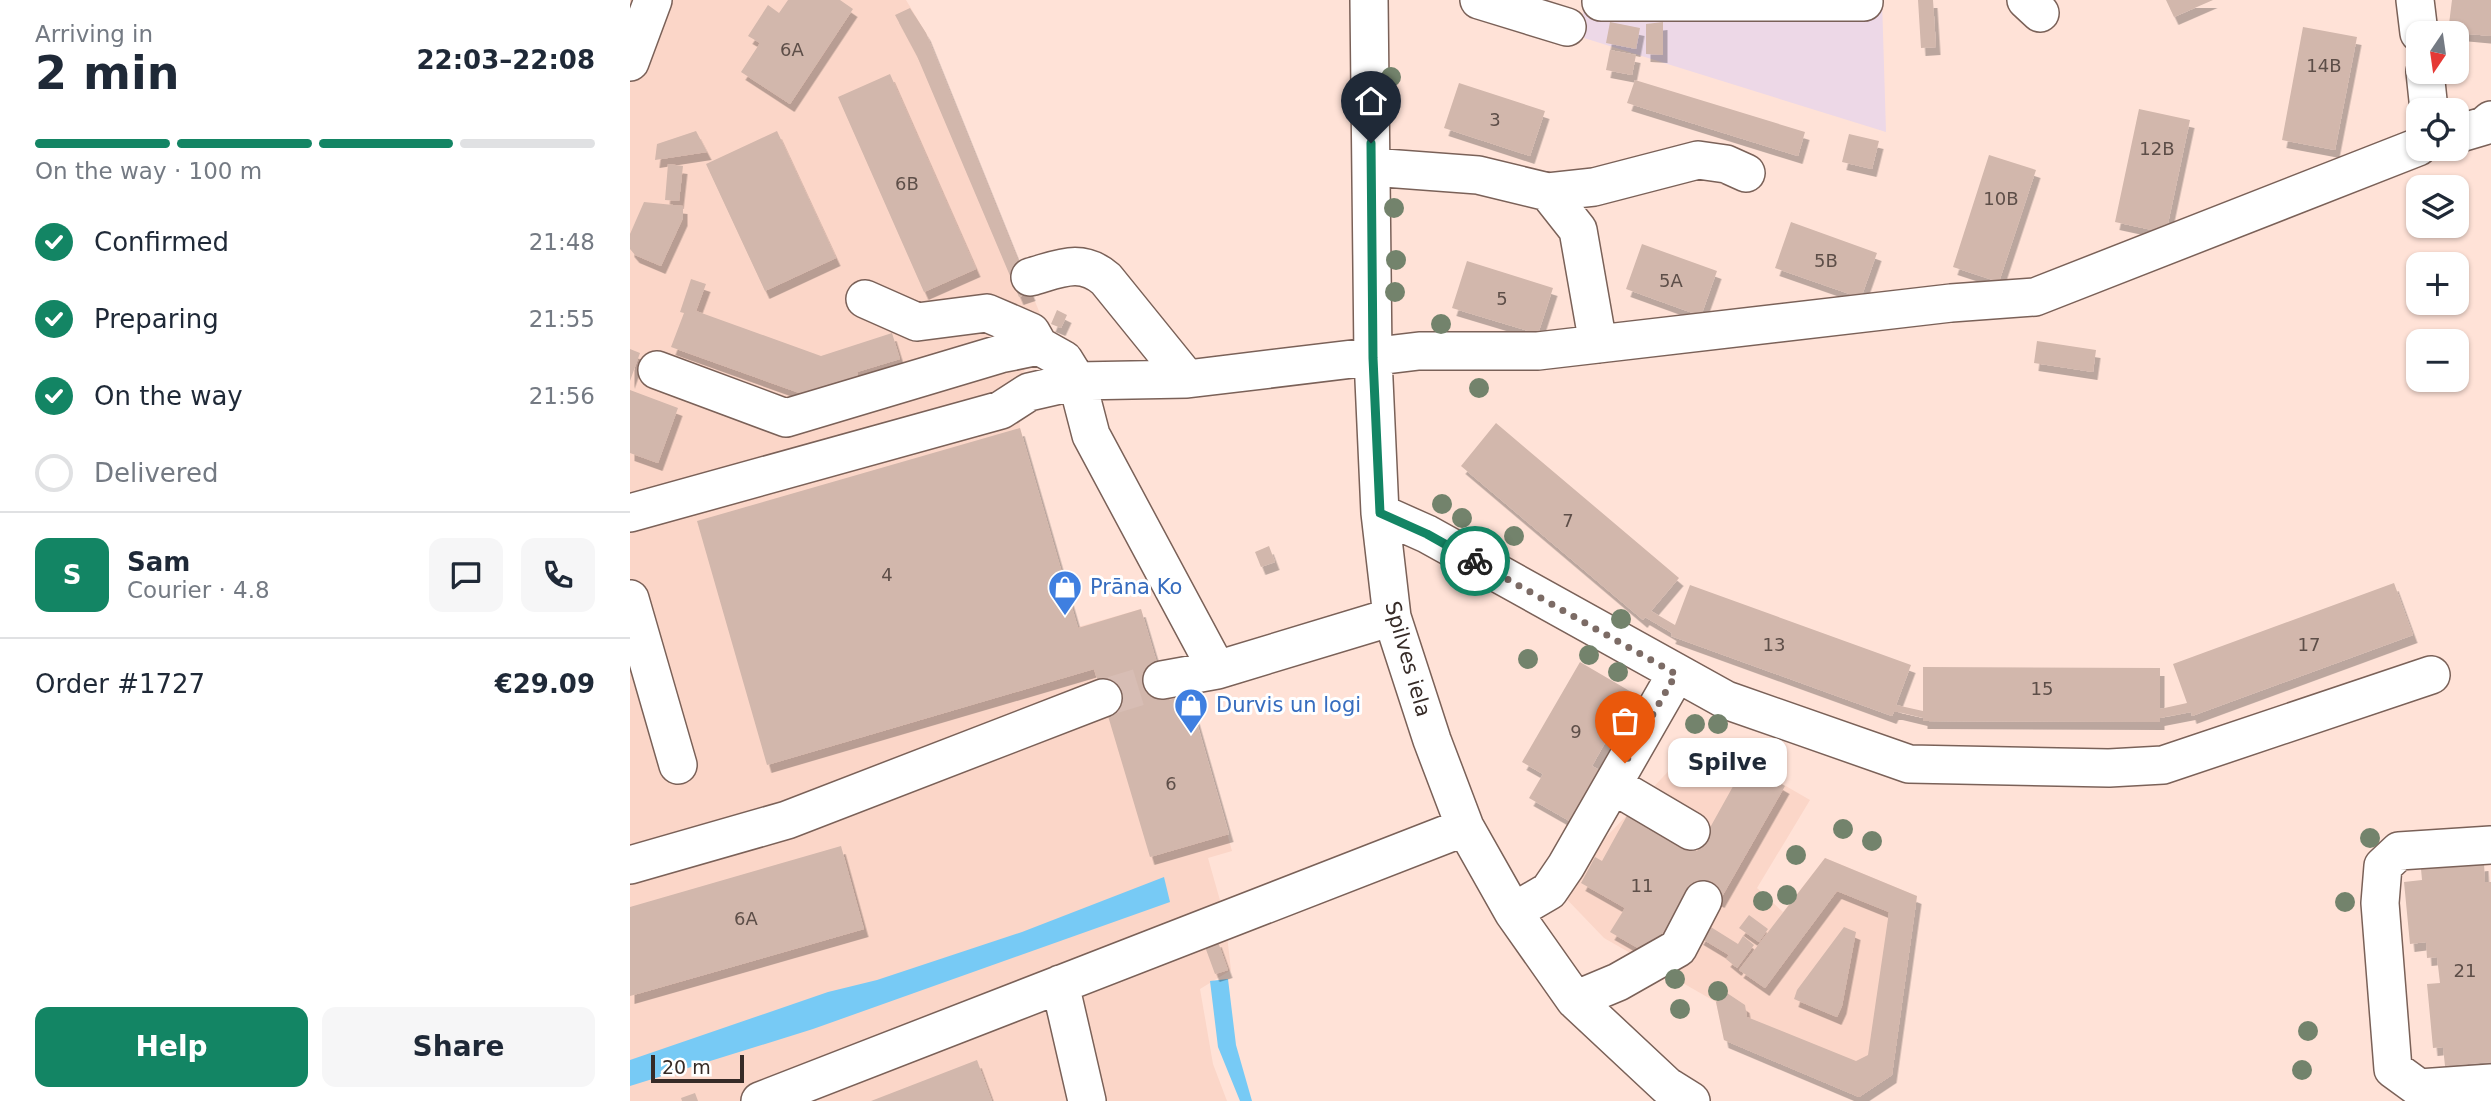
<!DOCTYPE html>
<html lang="en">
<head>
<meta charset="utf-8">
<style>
  :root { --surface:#fff; --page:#f6f6f7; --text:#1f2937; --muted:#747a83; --line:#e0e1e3; --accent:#138564 }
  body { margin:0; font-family:"DejaVu Sans",sans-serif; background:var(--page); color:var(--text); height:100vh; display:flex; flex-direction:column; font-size:26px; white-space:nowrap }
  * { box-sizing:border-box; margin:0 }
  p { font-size:23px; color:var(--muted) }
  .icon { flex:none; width:38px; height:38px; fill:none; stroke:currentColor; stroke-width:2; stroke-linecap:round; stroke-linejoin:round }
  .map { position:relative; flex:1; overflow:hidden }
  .side { display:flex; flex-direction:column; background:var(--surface); width:630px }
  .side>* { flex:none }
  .needle { width:46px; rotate:193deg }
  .tools { position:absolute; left:1776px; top:21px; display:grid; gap:14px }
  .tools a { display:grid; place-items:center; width:63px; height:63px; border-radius:14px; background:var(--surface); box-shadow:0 2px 5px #0004; font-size:35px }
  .scale { position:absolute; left:21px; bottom:18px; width:93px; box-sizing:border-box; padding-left:7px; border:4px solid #362b27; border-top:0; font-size:19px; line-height:24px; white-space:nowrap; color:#362b27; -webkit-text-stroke:5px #fff; paint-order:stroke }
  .pin { position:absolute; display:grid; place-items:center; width:60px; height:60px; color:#fff; margin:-72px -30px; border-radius:50% 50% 50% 0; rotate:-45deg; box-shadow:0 0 7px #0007 }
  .pin .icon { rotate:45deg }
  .courier { position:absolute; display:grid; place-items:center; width:70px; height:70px; margin:-35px; border:5px solid #138564; border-radius:50%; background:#fff; color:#222; box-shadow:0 2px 9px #0007 }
  .bubble { position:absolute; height:49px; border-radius:14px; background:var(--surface); box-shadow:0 2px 5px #0004; font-size:23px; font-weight:800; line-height:49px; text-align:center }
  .headline em { font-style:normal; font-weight:800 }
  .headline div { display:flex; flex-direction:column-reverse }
  .headline { display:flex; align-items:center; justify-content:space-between; height:119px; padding:0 35px }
  h1 { font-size:46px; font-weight:800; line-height:52px }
  .bar { display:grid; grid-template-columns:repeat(4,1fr); gap:10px 7px; align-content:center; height:84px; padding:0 35px }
  .bar i { height:9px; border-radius:5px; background:var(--line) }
  .bar .selected { background:var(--accent) }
  .bar p { grid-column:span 4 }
  .line { display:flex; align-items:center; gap:18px; padding:0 35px; border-top:2px solid var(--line) }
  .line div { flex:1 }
  .round { display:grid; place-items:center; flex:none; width:74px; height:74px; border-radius:14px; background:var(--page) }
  ol { padding:0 35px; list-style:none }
  li { display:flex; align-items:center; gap:21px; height:77px }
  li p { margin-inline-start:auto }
  li .icon { padding:7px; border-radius:50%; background:var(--accent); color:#fff; stroke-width:4 }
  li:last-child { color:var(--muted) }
  li i { width:38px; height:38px; border:4px solid var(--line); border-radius:50% }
  .action { display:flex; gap:14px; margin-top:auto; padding:14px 35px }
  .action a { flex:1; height:80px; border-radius:14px; background:var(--accent); color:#fff; font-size:28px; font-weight:800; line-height:80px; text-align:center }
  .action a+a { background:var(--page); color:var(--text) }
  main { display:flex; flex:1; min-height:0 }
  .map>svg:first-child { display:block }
</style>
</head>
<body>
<main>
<section class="side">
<div class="headline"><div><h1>2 min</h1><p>Arriving in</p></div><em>22:03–22:08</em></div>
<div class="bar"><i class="selected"></i><i class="selected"></i><i class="selected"></i><i></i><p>On the way · 100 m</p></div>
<ol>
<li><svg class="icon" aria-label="check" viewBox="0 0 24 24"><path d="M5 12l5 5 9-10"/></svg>Confirmed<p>21:48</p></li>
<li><svg class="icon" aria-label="check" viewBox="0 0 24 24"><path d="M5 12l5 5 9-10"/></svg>Preparing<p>21:55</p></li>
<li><svg class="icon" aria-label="check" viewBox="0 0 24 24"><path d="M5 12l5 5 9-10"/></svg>On the way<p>21:56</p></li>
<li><i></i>Delivered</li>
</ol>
<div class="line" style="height:126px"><b class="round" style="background:var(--accent);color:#fff">S</b><div><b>Sam</b><p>Courier · 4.8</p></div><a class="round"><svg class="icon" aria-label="chat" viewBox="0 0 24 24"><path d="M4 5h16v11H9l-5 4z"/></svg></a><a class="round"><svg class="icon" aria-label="phone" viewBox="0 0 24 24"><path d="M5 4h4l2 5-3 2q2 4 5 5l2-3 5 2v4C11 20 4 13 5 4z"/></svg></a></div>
<div class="line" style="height:91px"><div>Order #1727</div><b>€29.09</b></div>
<div class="action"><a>Help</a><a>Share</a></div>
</section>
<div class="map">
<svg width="1861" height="1101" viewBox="0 0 1861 1101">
  <defs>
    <filter id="shadow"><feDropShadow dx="4.5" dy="8" stdDeviation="0" flood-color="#0004"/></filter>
  </defs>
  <rect width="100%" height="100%" fill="#ffe2d7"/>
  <!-- built -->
  <path fill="#fbd6c8" d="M0,0H276L296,33L415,326L388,384L390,428L448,627L511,609L538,699L559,695L602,851L578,858L595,918L601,970L570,989L583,1064L597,1101H0Z
    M1067,741L1116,763L1180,800L1127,888L1153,912L1195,858L1287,896L1262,1075L1229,1097L1094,1040L1086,1002L974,938L927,889Z"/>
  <!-- education -->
  <path fill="#edd8e7" d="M953,0H1252L1256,132L954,38Z"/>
  <!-- water -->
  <path fill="#77caf5" d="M534,877L540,902L183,1029L0,1086V1060L198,992L247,980L392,932Z
    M598,979L606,1045L622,1101H610L588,1047L580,981Z"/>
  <!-- building -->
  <path fill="#d2b7ac" filter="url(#shadow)" d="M158,0H210L223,9L160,104L111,72L130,43L118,36L138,5L149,13Z
    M1288,0H1303L1306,47L1291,48Z
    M1536,0H1583L1544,17Z
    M1822,0H1861V36L1818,32Z
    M280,8L296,33L401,293L389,297L287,56L265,15Z
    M980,22L1010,28L1006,49L976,43Z
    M1033,22V55L1016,54V24Z
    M1673,27L1727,37L1705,150L1652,140Z
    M980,50L1006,55L1002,75L976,70Z
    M260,74L346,269L294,292L208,97Z
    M1005,80L1175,132L1168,156L997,103Z
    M829,83L915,111L900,156L814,128Z
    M1509,109L1560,120L1536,233L1485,222Z
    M66,131L77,152L25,160L27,144Z
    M147,131L206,258L135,291L76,164Z
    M1219,134L1249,141L1242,169L1212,162Z
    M1359,155L1406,170L1369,282L1323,267Z
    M38,164L53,166L49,201L35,200Z
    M14,202L53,206V218L31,266L5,255L0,249V234Z
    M1161,222L1247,253L1231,298L1145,268Z
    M1012,244L1087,271L1071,316L996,289Z
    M837,261L923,288L908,334L822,308Z
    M61,279L76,284L66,311L191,356L262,333L270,359L227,372L228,376L175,395L41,347L54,313L50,312Z
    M427,310L437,315L431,328L421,324Z
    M1407,341L1466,350L1463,372L1404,363Z
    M0,349L10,353L0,381Z
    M0,390L48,408L28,463L0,453Z
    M866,423L1049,578L1021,611L1045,625L1060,585L1281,665L1266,705L1293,711V667L1530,668V709L1557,703L1543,664L1764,583L1783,635L1562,716L1561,712L1530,718V722L1293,721V718L1268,712H1264L1262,716L1041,636L1042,633L1015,617L1013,620L831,466Z
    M390,428L448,628L511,609L538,700L559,695L599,834L520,857L464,669L137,765L67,521Z
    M639,546L645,562L631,567L625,552Z
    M950,662L1003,693L962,766L973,772L943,823L899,798L913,774L892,762Z
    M1116,763L1155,786L1090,900L1061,884L1020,955L980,932L995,908L951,883L965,857L972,861L999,812L1067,851Z
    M211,846L234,929L0,996V907Z
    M1195,858L1287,896L1262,1075L1229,1097L1094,1040L1086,1002L1094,991L1115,1005L1117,1017L1226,1061L1238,1055L1259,912L1207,891L1135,988L1109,970Z
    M1854,863L1855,882H1861V1062L1815,1066L1813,1047L1803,1048L1797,984L1810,983L1807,957L1797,958L1796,942L1780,944L1774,882L1792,880L1791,869Z
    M1119,915L1138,929L1129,942L1109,928Z
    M1076,924L1108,944L1113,936L1124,945L1107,968L1096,959L1099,955L1069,937Z
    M1214,927L1226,932L1212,1006L1207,1017L1164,999L1167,990Z
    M587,939L598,970L585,974L574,944Z
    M347,1060L362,1101H241Z
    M65,1093L68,1101H52L51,1098Z"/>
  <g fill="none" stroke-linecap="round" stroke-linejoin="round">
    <!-- minor-tunnel -->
    <path stroke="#d7bdb4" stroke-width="37" stroke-dasharray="37 18" stroke-linecap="butt" d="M473,698L532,680"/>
    <!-- minor casing -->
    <g stroke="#7a6158" stroke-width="40">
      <path id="minor" d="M739,0L743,358L750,513L762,617L802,740L835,827L883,912L945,1000L1037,1086L1061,1101
        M849,0L937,27
        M1396,0L1410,13
        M1785,0L1789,33
        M971,2H1234
        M0,62L23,0
        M1795,72L1799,110
        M1827,134L1854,126L1861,120
        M741,167L848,175L918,192L964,187L1068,160L1096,164L1116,173
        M918,192L948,230L968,344
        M400,277C429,269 451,257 476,279L557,379
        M235,299L287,322L357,313L401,332L409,346L434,360L447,381L461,435L587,670
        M27,370L156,418L370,354L409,346
        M0,513L371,410L399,392L447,381L557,379L789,351H908L1321,303L1405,297L1788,147
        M750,513L797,534L1096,700L1279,764L1479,768L1533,765L1801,675
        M0,599L48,765
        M532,680L587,670L762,617
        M983,785L1061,831
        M1861,845L1769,851L1753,866L1750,903L1763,1069L1789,1088L1861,1083
        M0,865L157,820L473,698
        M883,912L919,891L936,866L1046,674
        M430,984L457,1101
        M945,1000L988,982L1048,948L1073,900
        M130,1101L835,827"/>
    </g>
    <!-- minor -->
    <use href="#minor" stroke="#fff" stroke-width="37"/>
  </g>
  <!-- trees -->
  <g fill="#73836c">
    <circle cx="761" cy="77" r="10"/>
    <circle cx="764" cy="208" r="10"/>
    <circle cx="766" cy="260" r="10"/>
    <circle cx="765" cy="292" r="10"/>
    <circle cx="811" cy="324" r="10"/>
    <circle cx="849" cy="388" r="10"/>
    <circle cx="812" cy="504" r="10"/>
    <circle cx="832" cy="518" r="10"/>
    <circle cx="884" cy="536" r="10"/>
    <circle cx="991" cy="619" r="10"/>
    <circle cx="959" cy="655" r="10"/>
    <circle cx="898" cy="659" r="10"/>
    <circle cx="988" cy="672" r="10"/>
    <circle cx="1065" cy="724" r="10"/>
    <circle cx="1088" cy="724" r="10"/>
    <circle cx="1213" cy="829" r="10"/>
    <circle cx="1740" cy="838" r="10"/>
    <circle cx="1242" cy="841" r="10"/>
    <circle cx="1166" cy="855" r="10"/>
    <circle cx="1157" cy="895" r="10"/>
    <circle cx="1133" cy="901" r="10"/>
    <circle cx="1715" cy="902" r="10"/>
    <circle cx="1045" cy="979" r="10"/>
    <circle cx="1088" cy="991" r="10"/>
    <circle cx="1050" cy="1009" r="10"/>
    <circle cx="1678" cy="1031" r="10"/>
    <circle cx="1672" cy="1070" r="10"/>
  </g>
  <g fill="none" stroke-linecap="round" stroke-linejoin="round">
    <!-- done -->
    <path stroke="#7c6b65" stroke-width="7" stroke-dasharray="0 12.6" d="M845,561L1046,674L995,763"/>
    <!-- route -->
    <path stroke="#138564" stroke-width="9" d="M741,143L743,358L750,513L797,534L845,561"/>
  </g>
  <!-- icons -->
  <defs>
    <g id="shop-pin" transform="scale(1.75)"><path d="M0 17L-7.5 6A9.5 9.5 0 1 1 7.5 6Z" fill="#3f7fe0" stroke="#fff"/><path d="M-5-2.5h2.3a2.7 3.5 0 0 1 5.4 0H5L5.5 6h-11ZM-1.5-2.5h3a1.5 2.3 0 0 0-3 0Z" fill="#fff"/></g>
  </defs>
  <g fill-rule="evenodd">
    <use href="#shop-pin" x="435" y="587"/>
    <use href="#shop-pin" x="561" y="705"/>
  </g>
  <g text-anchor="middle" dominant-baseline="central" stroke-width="6" stroke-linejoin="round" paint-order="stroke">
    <!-- number labels -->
    <g font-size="18" fill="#5d4e48">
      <text x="162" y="49">6A</text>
      <text x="1694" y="65">14B</text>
      <text x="865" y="119">3</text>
      <text x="1527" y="148">12B</text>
      <text x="277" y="183">6B</text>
      <text x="1371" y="198">10B</text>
      <text x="1196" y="260">5B</text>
      <text x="1041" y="280">5A</text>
      <text x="872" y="298">5</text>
      <text x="938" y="520">7</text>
      <text x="257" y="574">4</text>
      <text x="1144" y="644">13</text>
      <text x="1679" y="644">17</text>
      <text x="1412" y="688">15</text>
      <text x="946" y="731">9</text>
      <text x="541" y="783">6</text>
      <text x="1012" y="885">11</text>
      <text x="116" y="918">6A</text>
      <text x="1835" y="970">21</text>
    </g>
    <!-- shop labels -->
    <g font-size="21" fill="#366cbe" stroke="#fff" text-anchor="start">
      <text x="460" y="587">Prāna Ko</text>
      <text x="586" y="705">Durvis un logi</text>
    </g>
    <!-- street labels -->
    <g font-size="21" fill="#362b27" stroke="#fff">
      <text transform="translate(778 659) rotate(74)">Spilves iela</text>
    </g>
  </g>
</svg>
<div class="tools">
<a><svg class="needle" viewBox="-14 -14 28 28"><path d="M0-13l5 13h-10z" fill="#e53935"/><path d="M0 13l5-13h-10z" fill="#747a83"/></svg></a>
<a><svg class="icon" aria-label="locate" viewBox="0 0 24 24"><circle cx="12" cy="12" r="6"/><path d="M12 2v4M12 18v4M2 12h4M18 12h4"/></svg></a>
<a><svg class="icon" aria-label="layers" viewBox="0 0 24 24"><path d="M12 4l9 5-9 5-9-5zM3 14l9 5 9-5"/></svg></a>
<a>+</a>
<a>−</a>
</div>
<div class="scale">20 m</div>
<div class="pin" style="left:995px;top:763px;background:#ea580c"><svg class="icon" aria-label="bag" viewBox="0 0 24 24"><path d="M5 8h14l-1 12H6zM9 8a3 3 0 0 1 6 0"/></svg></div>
<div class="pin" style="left:741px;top:143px;background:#1f2937"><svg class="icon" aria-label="home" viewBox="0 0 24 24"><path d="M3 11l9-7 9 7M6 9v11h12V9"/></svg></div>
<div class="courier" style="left:845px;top:561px"><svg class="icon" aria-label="bike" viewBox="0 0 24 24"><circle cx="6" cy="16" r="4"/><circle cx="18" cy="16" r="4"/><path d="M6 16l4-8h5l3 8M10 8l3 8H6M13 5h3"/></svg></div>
<div class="bubble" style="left:1038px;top:738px;width:119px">Spilve</div>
</div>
</main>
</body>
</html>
